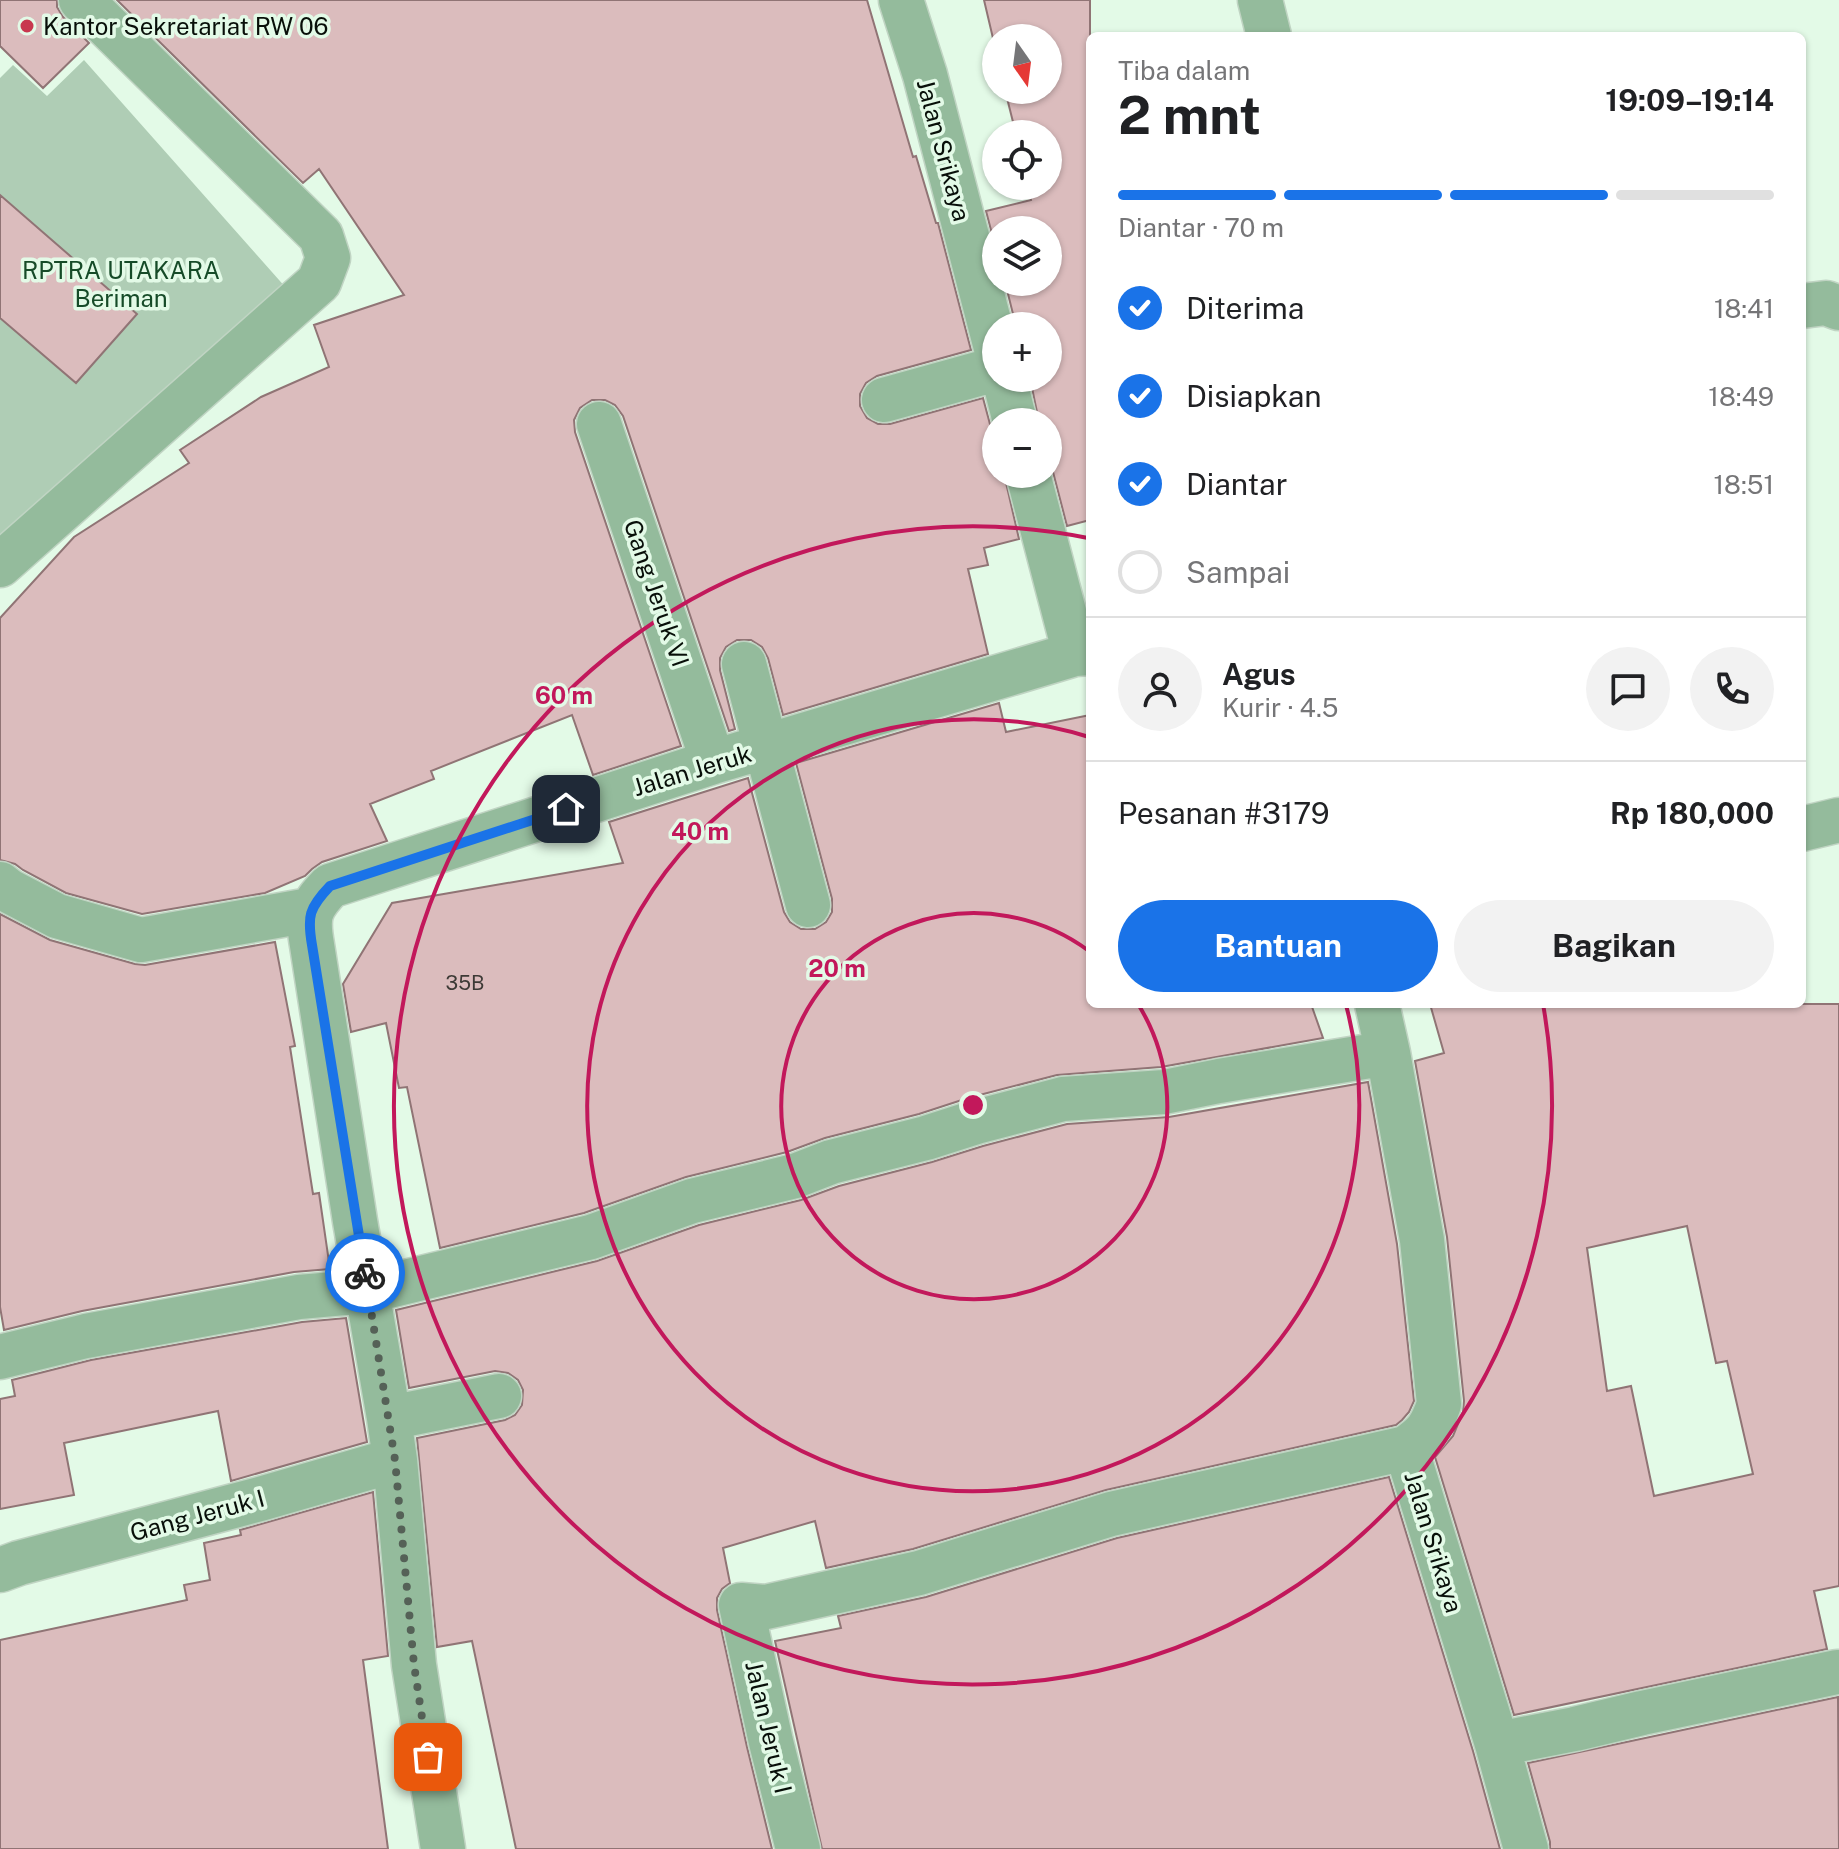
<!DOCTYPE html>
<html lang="id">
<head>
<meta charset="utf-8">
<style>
  :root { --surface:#fff; --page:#f2f2f2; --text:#202124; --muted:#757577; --line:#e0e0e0; --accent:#1a73e8 }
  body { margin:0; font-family:"Public Sans",sans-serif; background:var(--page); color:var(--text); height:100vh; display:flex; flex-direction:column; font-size:30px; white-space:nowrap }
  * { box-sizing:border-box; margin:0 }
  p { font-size:26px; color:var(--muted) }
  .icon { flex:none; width:44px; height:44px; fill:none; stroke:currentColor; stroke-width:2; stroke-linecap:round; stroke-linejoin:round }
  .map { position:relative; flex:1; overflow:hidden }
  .sheet { position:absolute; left:1086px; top:32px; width:720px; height:976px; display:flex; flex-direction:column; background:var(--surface); border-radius:12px; box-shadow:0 2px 6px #0004 }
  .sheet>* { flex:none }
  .needle { width:52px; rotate:166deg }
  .fabs { position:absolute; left:982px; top:24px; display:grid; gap:16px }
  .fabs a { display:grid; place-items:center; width:80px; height:80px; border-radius:50%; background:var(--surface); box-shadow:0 2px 6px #0004; font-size:40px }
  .pin { position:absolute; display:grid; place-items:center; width:68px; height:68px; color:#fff; margin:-34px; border-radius:16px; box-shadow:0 4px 12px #0006 }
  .courier { position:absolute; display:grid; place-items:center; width:80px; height:80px; margin:-40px; border:6px solid #1a73e8; border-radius:50%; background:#fff; color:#222; box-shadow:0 2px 10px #0007 }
  .head em { font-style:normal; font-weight:700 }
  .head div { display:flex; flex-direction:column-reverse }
  .head { display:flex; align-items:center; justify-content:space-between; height:136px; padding:0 32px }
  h1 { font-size:52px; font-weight:700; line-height:60px }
  .bar { display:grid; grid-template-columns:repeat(4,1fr); gap:12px 8px; align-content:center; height:96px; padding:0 32px }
  .bar i { height:10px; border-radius:6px; background:var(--line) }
  .bar .selected { background:var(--accent) }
  .bar p { grid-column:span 4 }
  .line { display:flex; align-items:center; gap:20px; padding:0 32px; border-top:2px solid var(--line) }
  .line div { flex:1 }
  .round { display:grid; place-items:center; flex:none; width:84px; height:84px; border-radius:42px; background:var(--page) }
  ol { padding:0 32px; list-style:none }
  li { display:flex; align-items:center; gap:24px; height:88px }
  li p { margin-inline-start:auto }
  li .icon { padding:8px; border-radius:50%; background:var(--accent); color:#fff; stroke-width:4 }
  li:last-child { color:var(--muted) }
  li i { width:44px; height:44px; border:4px solid var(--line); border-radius:50% }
  .action { display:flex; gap:16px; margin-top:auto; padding:16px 32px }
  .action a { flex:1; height:92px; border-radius:48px; background:var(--accent); color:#fff; font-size:32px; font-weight:700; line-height:92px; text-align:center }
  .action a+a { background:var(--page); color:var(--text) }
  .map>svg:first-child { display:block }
</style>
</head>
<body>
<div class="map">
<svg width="1839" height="1849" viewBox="0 0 1839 1849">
  <rect width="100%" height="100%" fill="#e3fae7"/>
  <!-- green -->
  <path fill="#afcdb5" d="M84,60L295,298L0,545V78L13,65L47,96Z"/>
  <!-- building -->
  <path fill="#dbbcbd" stroke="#907475" stroke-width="2" fill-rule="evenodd" d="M0,0H57V7L63,17L89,43L43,88L0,46Z
    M117,0H867L913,157L916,156L936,223H938L971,350L877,376L866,383L860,394V406L867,418L878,424H890L983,398L991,428L996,438V474H1004L1019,539L984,548L988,565L968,569L988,654L783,715L768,658L762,647L751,640H737L726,647L720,658V670L735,729L729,731L623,416L615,405L605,400H592L580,408L574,420L575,432L681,746L593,775L572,715L431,771L434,779L370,804L387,841L322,862L312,869L305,876L265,893L142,914L66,893L23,870L15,864L0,860V618L74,537L189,463L180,450L261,397L329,367L314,325L404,295L319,169L303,183Z
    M984,0H1090V520L1067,526L1052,468L1048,460V422H1039L1030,378H1048V326H1016L1005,282H1048V230H996V249L986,211L1031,200L1028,186H1048V134H1016L1005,90H1048V38H996V51Z
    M0,195L137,314L76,383L0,318Z
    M999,703L1006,732L1090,715V1004H1311L1323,1038L1161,1067L1057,1075L968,1098L919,1114L825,1138L787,1152L686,1177L584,1213L440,1248L407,1087L399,1088L386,1023L351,1032L343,984L392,903L623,863L609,822L748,778L784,912L790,922L801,929H815L826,922L832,912V899L796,763Z
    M0,914L50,940L135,964L145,965L275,942L295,1046L290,1047L313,1194L319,1193L330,1269L294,1272L82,1311L4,1330L0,1307Z
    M1430,1004H1839V1586L1814,1591L1827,1649L1514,1715L1435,1457L1453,1436L1463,1412L1464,1401L1447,1237L1415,1061L1444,1053ZM1687,1226L1716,1363L1727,1361L1753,1474L1654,1496L1631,1386L1607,1391L1587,1248Z
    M1368,1082L1397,1244L1414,1401L1409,1412L1402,1420L1396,1425L1106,1490L913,1549L826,1568L815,1521L723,1548L730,1583L722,1589L717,1598V1610L747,1747L772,1849H516L472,1641L437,1647L417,1438L505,1420L515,1415L522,1405L523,1390L518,1380L508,1373L495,1371L409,1388L396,1310L597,1261L699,1225L801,1200L839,1186L932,1162L983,1146L1067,1124L1169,1117Z
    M346,1318L367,1442L231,1481L218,1411L64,1443L74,1495L0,1509V1399L15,1396L12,1380L91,1360L302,1322Z
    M1389,1477L1473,1751L1500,1849H822L775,1641L841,1628L838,1616L926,1597L1117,1538Z
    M373,1492L388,1656L363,1660L388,1849H0V1640L187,1600L184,1585L210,1580L204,1543L241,1535L240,1530Z
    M1838,1697L1839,1849H1550V1842L1528,1763Z"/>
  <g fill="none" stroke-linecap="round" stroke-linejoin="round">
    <!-- minor casing -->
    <g stroke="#c0d4c3" stroke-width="47">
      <path id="minor" d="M901,0L925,75L996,348
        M1260,0L1269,36
        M1802,306L1826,303L1839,308
        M1004,378L1015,422
        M884,400L996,369
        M599,424L713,762
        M1028,474L1075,654L1090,653
        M0,565L319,282L328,258L321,236L81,0
        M744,664L808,905
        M1802,829L1839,820
        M0,884L9,891L57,916L141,940L310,910
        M0,1357L86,1336L299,1297L368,1291L591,1237L692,1201L795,1176L831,1162L926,1138L976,1122L1063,1099L1164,1092L1219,1081L1388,1053
        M389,1418L499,1396
        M1406,1448L1497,1744L1526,1849
        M0,1570L19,1563L260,1499L395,1460
        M1497,1744L1575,1729L1642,1713L1837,1672
        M443,1849L414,1665L395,1460L389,1418L355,1221L312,945C307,916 309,908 330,886L713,762L1075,654
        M798,1849L771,1742L741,1605L766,1607L919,1573L1111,1514L1406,1448C1426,1434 1431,1428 1439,1404L1422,1240L1388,1053L1377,1004"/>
    </g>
    <!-- minor -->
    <use href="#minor" stroke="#94bb9c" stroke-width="44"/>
  </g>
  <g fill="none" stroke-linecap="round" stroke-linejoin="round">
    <!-- done -->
    <path stroke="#556157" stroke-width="8" stroke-dasharray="0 14.4" d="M365,1273L395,1460L414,1665L428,1757"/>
    <!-- route -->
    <path stroke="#1a73e8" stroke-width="10" d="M365,1273L312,945C307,916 309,908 330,886L566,809"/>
  </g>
  <!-- distance rings -->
  <g fill="none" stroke="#c2185b" stroke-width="4">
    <path d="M1138 1004A193 193 0 1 1 1089 951"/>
    <path d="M1346 1005A386 386 0 1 1 1089 737"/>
    <path d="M1543 1004A579 579 0 1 1 1088 538"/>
  </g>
  <!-- markers -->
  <circle fill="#c8384f" stroke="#e3fae7" stroke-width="3" cx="27" cy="26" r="8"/>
  <g text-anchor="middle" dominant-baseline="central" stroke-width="7" stroke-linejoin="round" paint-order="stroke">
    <!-- number labels -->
    <g font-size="20" fill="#3d3a36">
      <text x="465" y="983">35B</text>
    </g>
    <!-- poi labels -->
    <g font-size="24" fill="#080f09" stroke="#e3fae7" text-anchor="start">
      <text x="43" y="26">Kantor Sekretariat RW 06</text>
    </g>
    <!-- street labels -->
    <g font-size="24" fill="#080f09" stroke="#e3fae7">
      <text transform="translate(944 150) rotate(75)">Jalan Srikaya</text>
      <text transform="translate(657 593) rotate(71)">Gang Jeruk VI</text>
      <text transform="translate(692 770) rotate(-17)">Jalan Jeruk</text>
      <text transform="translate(197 1515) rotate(-15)">Gang Jeruk I</text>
      <text transform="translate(1434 1542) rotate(73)">Jalan Srikaya</text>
      <text transform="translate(769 1727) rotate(77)">Jalan Jeruk I</text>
    </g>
    <!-- park labels -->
    <g font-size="24" fill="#164b28" stroke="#e3fae7">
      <text x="121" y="270">RPTRA UTAKARA<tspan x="121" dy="28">Beriman</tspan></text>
    </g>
  </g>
  <circle cx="973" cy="1105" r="12" fill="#c2185b" stroke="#e3fae7" stroke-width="4"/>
  <g font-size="24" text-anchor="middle" font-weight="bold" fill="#c2185b" stroke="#e3fae7" stroke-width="7" stroke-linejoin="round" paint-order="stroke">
    <text x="564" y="704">60 m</text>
    <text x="700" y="840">40 m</text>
    <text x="837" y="977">20 m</text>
  </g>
</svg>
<div class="fabs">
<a><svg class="needle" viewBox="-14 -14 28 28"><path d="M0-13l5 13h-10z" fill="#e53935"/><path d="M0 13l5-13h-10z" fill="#757577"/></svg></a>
<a><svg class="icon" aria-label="locate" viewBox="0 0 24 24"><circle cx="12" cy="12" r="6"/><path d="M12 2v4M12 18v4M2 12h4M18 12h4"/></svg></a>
<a><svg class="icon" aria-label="layers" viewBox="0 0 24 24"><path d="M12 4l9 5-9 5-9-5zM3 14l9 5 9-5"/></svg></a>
<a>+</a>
<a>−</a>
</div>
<div class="pin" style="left:428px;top:1757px;background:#ea580c"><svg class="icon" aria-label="bag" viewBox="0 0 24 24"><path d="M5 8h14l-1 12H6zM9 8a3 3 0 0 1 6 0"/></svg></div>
<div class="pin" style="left:566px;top:809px;background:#1f2937"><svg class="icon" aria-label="home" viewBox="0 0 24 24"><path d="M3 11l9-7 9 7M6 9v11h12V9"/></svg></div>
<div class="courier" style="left:365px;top:1273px"><svg class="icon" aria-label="bike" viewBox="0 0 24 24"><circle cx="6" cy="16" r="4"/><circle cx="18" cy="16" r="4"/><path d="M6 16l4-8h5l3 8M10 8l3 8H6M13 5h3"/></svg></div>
<section class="sheet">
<div class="head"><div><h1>2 mnt</h1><p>Tiba dalam</p></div><em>19:09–19:14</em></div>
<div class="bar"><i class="selected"></i><i class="selected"></i><i class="selected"></i><i></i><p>Diantar · 70 m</p></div>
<ol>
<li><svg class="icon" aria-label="check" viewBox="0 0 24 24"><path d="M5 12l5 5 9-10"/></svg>Diterima<p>18:41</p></li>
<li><svg class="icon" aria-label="check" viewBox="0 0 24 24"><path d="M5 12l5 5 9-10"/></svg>Disiapkan<p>18:49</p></li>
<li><svg class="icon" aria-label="check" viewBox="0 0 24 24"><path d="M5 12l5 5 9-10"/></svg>Diantar<p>18:51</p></li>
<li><i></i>Sampai</li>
</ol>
<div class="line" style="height:144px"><a class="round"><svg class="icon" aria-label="person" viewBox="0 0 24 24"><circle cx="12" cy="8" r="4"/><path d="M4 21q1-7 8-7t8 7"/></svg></a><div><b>Agus</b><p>Kurir · 4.5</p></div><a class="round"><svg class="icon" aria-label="chat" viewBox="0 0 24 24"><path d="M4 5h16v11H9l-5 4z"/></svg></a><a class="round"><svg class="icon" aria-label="phone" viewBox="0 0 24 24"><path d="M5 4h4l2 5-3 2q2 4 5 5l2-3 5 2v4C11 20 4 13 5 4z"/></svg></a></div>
<div class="line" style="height:104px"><div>Pesanan #3179</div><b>Rp 180,000</b></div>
<div class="action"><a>Bantuan</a><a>Bagikan</a></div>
</section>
</div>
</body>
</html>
